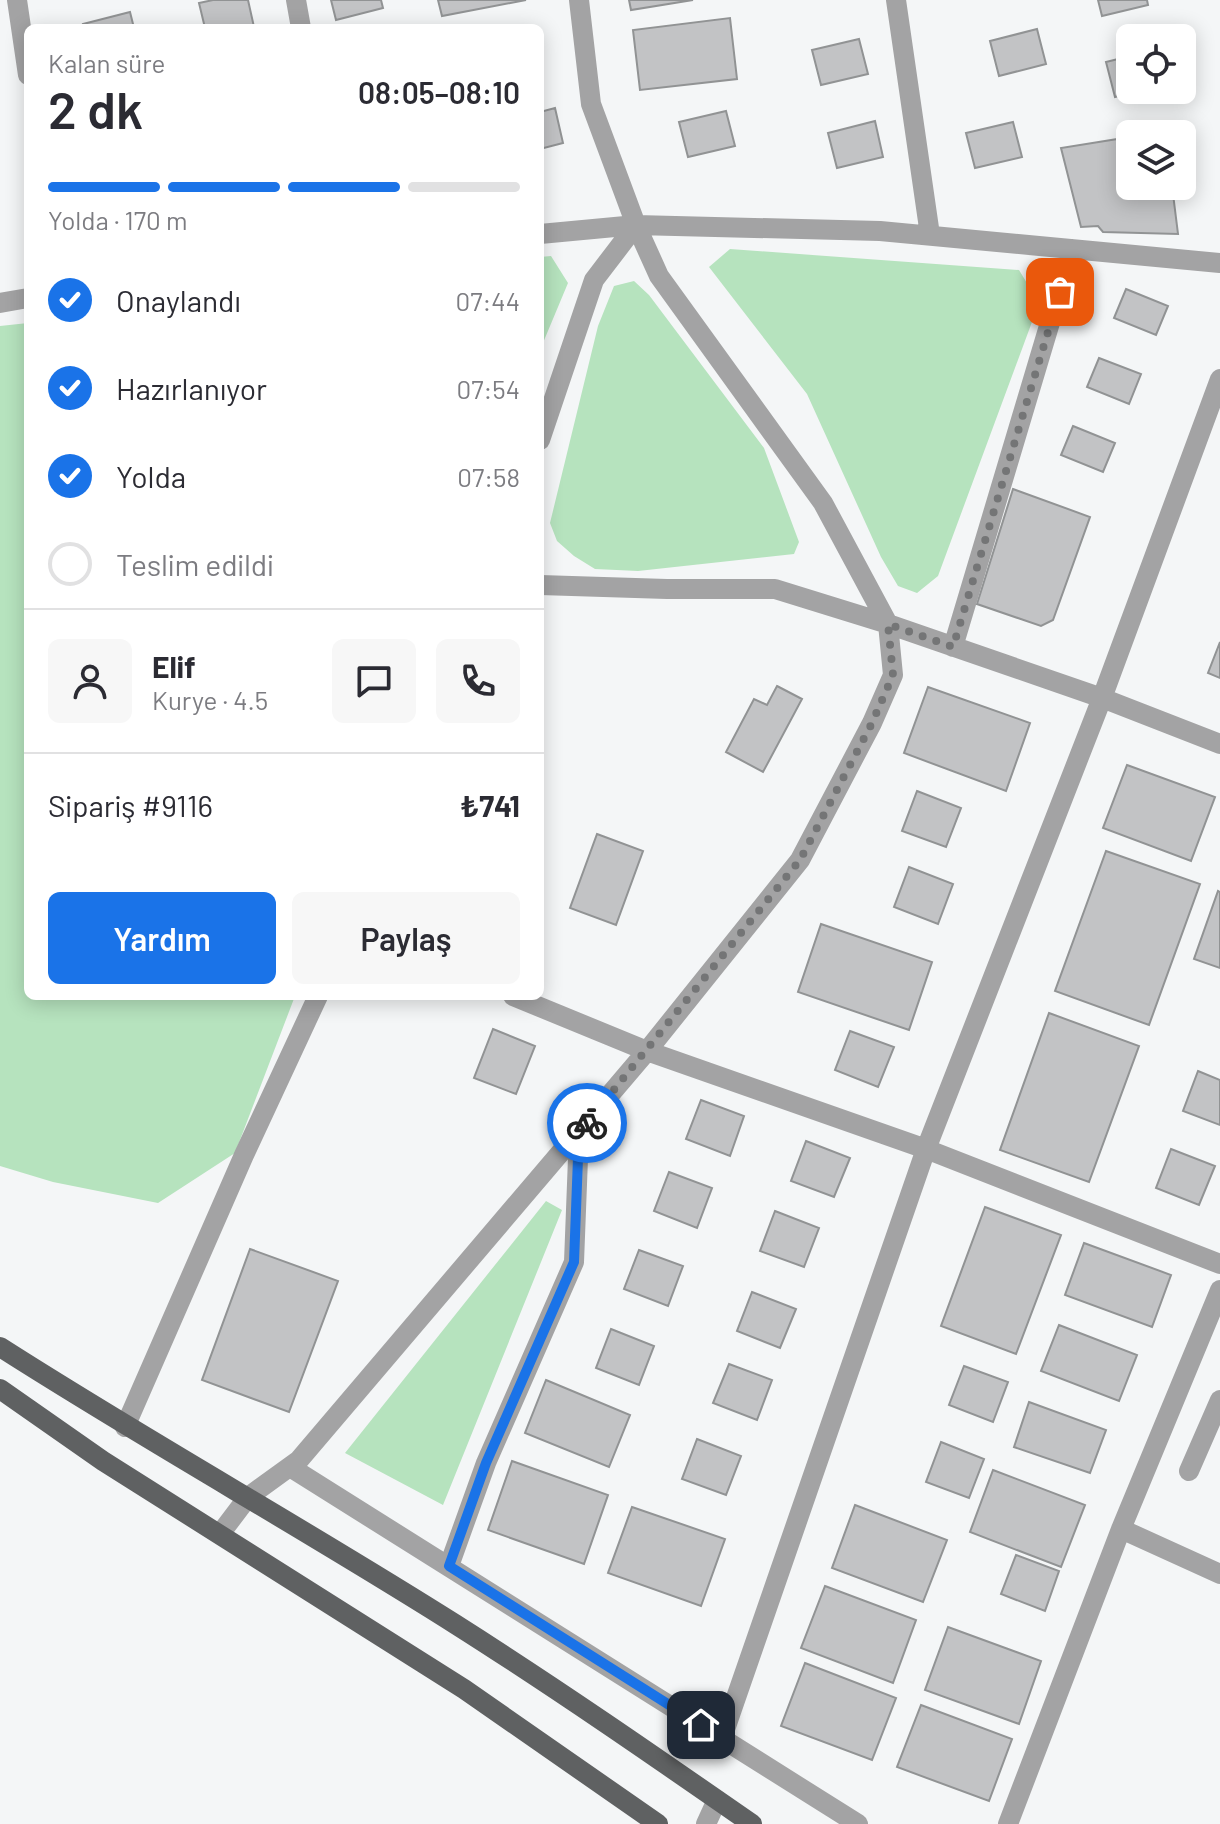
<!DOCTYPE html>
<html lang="tr">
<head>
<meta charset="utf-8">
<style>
  :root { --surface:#fff; --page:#f7f7f7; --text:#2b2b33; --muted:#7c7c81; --line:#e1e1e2; --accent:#1a73e8 }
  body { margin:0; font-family:Barlow,sans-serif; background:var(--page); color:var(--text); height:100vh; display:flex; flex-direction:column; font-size:30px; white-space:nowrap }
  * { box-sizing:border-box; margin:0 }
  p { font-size:26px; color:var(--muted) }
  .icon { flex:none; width:44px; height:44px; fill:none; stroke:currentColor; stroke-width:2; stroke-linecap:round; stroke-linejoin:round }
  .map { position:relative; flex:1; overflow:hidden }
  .side { position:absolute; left:24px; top:24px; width:520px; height:976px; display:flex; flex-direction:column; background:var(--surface); border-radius:12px; box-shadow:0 4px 20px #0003 }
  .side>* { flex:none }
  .buttons { position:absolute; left:1116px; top:24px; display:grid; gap:16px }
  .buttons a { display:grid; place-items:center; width:80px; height:80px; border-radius:12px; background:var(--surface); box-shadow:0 4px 20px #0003; font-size:40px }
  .pin { position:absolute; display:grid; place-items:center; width:68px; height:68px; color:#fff; margin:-34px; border-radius:16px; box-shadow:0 4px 12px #0006 }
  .courier { position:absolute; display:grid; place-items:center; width:80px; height:80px; margin:-40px; border:6px solid #1a73e8; border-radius:50%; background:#fff; color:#222; box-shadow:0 2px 10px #0007 }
  .head em { font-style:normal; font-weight:600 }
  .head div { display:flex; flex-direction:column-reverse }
  .head { display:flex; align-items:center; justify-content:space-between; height:136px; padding:0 24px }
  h1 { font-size:52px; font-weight:600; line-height:60px }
  .bar { display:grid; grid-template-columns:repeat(4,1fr); gap:12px 8px; align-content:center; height:96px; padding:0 24px }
  .bar i { height:10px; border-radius:6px; background:var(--line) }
  .bar .on { background:var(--accent) }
  .bar p { grid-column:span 4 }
  .line { display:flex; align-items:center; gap:20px; padding:0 24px; border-top:2px solid var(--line) }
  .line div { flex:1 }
  .round { display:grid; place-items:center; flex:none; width:84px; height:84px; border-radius:12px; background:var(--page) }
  ol { padding:0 24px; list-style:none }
  li { display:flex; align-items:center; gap:24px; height:88px }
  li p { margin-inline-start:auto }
  li .icon { padding:8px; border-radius:50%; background:var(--accent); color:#fff; stroke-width:4 }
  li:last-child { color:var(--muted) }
  li i { width:44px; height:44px; border:4px solid var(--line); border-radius:50% }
  .cta { display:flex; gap:16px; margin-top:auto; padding:16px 24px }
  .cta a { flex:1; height:92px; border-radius:12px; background:var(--accent); color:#fff; font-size:32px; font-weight:600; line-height:92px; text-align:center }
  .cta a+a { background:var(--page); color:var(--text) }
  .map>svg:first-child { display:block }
</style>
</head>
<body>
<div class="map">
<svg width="1220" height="1824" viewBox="0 0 1220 1824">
  <rect width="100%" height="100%" fill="#f4f6f7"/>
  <!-- green -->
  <path fill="#b6e3be" d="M730,249L1019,270L1039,303L938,576L917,593L898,586L881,557L807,394L709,267Z
    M551,256L568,283L540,350V257Z
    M634,281L649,295L764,448L799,542L794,554L638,571L595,569L574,556L557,541L550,523L598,326L614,286Z
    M28,323V996H295L235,1153L158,1203L53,1182L0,1166V326Z
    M546,1201L562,1210L443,1505L345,1453Z"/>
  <!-- building -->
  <path fill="#c2c3c5" stroke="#919394" stroke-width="2" d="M213,0H248L254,27L205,28L199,3Z
    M331,0H381L383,8L336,20Z
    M438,0H526L442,16Z
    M629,0H693L631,10Z
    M1098,0H1147L1148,5L1102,16Z
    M130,12L134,28H84L83,24Z
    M730,18L737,79L640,90L633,30Z
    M1037,29L1046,64L999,76L990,41Z
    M859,39L868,74L821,85L812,50Z
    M1130,56V90H1143L1115,97L1106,62Z
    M555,108L563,143L540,149V112Z
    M726,111L735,146L688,157L679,122Z
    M875,121L883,157L837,168L828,133Z
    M1013,122L1022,157L975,168L966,133Z
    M1130,137V186H1172L1178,234L1103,232L1098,226L1081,227L1061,148Z
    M1126,289L1168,306L1156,335L1114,318Z
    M1099,358L1141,374L1129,404L1087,387Z
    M1073,426L1115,443L1103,472L1061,455Z
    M1013,489L1090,517L1053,620L1041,626L977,604Z
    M1220,642V678L1208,673Z
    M777,686L802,699L763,772L726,752L754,699L767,705Z
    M928,687L1030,723L1006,791L904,753Z
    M1127,765L1215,797L1191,861L1103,828Z
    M917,791L961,808L946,847L902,831Z
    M597,834L643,851L616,925L570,908Z
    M1106,851L1200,884L1149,1025L1055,991Z
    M909,867L953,884L938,924L894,907Z
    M1218,891L1220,892V968L1194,959Z
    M821,924L932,962L909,1030L798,992Z
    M1049,1013L1139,1046L1089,1182L1000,1150Z
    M493,1029L535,1046L516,1094L474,1078Z
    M850,1031L894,1047L878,1087L835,1070Z
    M1198,1071L1220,1080V1125L1183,1111Z
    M701,1100L744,1116L730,1156L686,1139Z
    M806,1141L850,1158L834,1197L791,1181Z
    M1171,1149L1215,1166L1199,1205L1156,1188Z
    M669,1172L712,1188L697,1228L654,1211Z
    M985,1207L1061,1235L1016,1354L941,1326Z
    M775,1211L819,1228L804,1267L760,1251Z
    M1084,1243L1171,1275L1152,1327L1065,1295Z
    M250,1249L338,1281L289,1412L202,1380Z
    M639,1250L683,1266L668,1306L624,1289Z
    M752,1292L796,1309L780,1348L737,1331Z
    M1059,1325L1137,1355L1119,1401L1041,1371Z
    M611,1329L654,1346L639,1385L596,1368Z
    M729,1364L772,1380L757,1420L713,1403Z
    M964,1366L1008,1382L993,1422L949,1405Z
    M546,1380L630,1415L609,1467L525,1433Z
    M1029,1402L1106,1430L1090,1473L1014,1447Z
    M697,1439L741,1456L726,1495L682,1479Z
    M941,1442L984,1459L969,1498L926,1482Z
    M512,1461L608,1495L584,1564L488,1530Z
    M993,1470L1085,1505L1061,1567L970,1532Z
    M855,1505L947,1540L923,1602L832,1568Z
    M632,1507L725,1539L701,1606L608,1573Z
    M1016,1555L1059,1571L1045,1611L1001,1594Z
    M825,1586L916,1620L893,1683L801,1648Z
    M948,1627L1041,1661L1019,1724L925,1690Z
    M805,1663L896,1698L872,1760L781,1726Z
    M921,1705L1012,1739L989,1801L897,1767Z"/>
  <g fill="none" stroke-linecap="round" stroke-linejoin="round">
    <!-- minor -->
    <path stroke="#a3a3a4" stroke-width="20" d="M17,0L28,75
      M296,0L301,28
      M896,0L930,235
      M540,234L636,225L880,231L1220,263
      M0,303L28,298
      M540,440L594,280L636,225
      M540,585L667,589H775L888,624L1102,698L1220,744
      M953,647L1072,249
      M513,996L647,1051L926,1149L1220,1264
      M125,1427L244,1155L318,996
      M290,1467L858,1824
      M1189,1471L1220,1400
      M1121,1529L1220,1574
      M220,1534L248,1497L299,1460L647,1051L800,860L872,723L893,675L888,624L823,503L659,276L636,225L591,104L579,0
      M449,1566L486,1463L574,1262L579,1132
      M722,1738L926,1149L1102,698L1220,379
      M706,1824L717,1800
      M1008,1824L1121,1529L1220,1290"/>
    <!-- major -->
    <path stroke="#5f6162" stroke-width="20" d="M0,1347C150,1443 305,1529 455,1624C556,1688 654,1756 752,1824
      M0,1389L103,1461L464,1689L658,1824"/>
  </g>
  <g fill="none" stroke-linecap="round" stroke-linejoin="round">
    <!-- done -->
    <path stroke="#747576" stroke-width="8" stroke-dasharray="0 14.4" d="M587,1123L800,860L872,723L893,675L888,624L953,647L1060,292"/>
    <!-- route -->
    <path stroke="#1a73e8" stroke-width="10" d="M587,1123L579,1132L574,1262L486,1463L449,1566L701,1725"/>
  </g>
</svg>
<div class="buttons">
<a><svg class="icon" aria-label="locate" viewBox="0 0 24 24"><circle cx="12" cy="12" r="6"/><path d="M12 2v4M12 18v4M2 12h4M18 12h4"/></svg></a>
<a><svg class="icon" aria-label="layers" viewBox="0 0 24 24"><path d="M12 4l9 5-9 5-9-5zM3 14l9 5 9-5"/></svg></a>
</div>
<div class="pin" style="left:1060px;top:292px;background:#ea580c"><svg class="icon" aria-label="bag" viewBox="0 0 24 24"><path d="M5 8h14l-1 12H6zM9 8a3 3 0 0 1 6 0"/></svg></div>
<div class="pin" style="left:701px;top:1725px;background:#1f2937"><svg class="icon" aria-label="home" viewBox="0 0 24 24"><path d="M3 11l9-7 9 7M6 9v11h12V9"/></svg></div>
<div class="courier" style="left:587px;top:1123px"><svg class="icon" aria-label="bike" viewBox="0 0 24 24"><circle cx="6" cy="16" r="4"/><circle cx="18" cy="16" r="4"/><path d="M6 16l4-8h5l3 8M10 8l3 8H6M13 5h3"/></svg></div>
<section class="side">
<div class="head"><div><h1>2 dk</h1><p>Kalan süre</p></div><em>08:05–08:10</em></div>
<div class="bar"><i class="on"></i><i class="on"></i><i class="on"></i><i></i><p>Yolda · 170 m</p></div>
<ol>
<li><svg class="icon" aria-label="check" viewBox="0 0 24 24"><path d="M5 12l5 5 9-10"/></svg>Onaylandı<p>07:44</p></li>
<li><svg class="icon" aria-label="check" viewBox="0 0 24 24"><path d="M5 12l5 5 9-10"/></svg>Hazırlanıyor<p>07:54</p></li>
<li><svg class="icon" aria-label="check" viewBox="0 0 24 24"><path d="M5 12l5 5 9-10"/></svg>Yolda<p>07:58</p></li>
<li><i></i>Teslim edildi</li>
</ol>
<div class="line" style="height:144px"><a class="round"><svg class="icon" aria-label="person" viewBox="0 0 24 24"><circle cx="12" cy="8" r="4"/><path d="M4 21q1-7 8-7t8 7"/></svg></a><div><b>Elif</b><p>Kurye · 4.5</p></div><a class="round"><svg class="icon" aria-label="chat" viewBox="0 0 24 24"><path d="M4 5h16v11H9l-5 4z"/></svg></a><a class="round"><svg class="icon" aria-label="phone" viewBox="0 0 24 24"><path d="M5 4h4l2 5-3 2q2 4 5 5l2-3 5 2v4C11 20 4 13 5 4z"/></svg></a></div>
<div class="line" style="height:104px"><div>Sipariş #9116</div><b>₺741</b></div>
<div class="cta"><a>Yardım</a><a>Paylaş</a></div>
</section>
</div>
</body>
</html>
